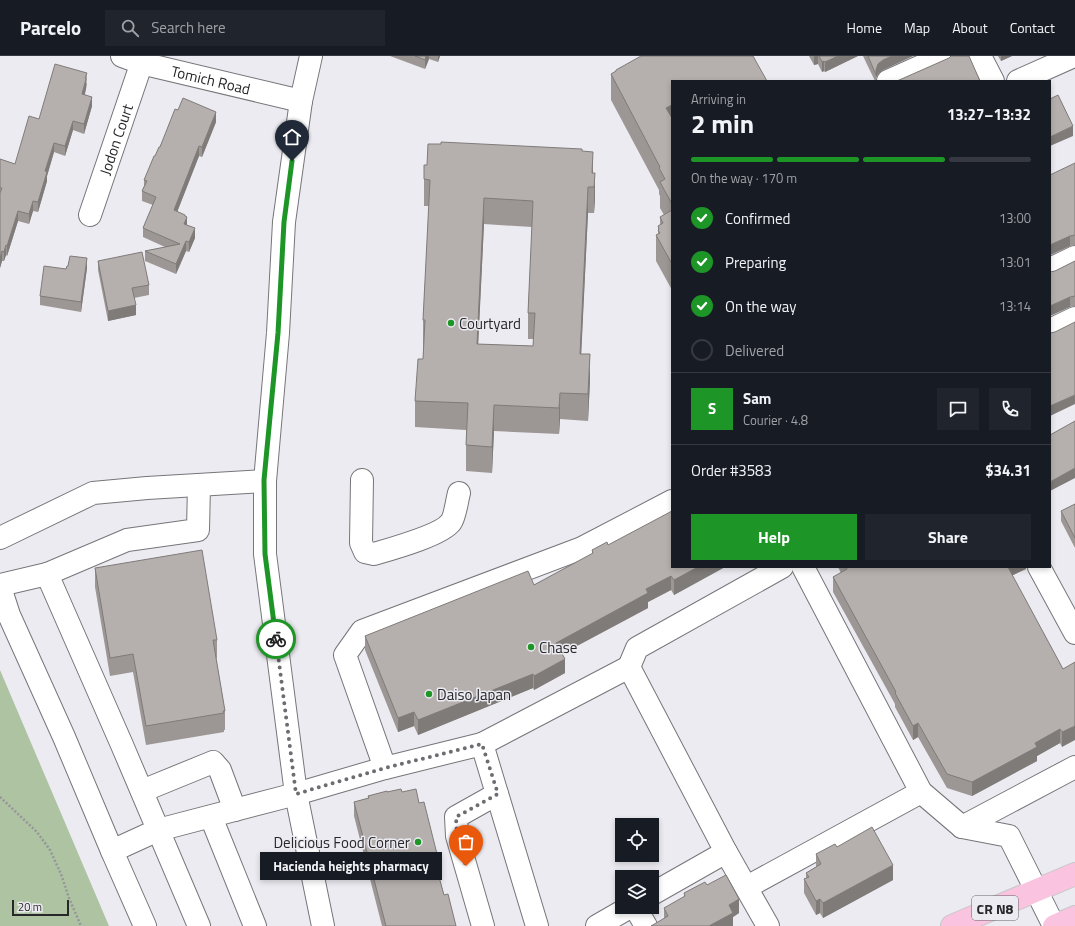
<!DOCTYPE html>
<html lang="en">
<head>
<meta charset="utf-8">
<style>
  :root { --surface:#171b24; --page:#20242c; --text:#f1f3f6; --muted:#9ea1a6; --line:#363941; --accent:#1e9627 }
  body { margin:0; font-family:"Titillium Web",sans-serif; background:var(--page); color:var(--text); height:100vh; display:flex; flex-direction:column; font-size:15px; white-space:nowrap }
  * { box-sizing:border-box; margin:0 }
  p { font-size:13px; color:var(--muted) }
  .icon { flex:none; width:22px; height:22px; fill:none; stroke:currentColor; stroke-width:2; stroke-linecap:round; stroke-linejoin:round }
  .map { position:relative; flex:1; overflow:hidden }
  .panel { position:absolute; left:671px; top:24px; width:380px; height:488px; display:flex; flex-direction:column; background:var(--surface); border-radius:0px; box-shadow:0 2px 6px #0003 }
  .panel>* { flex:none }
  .buttons { position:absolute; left:615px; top:762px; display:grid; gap:8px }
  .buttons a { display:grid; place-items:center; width:44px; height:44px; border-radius:0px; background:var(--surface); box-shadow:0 2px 6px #0003; font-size:20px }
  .scale { position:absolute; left:12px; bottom:10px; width:57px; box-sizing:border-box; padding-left:4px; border:2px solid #28282a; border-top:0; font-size:11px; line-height:14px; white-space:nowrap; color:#28282a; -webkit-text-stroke:3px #ecebf1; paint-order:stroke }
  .pin { position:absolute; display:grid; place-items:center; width:34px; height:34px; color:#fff; margin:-41px -17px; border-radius:50% 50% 50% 0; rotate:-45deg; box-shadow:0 0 4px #0007 }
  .pin .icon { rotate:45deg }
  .courier { position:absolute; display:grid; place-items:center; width:40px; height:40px; margin:-20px; border:3px solid #1e9627; border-radius:50%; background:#fff; color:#222; box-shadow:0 1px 5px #0007 }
  .bubble { position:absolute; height:28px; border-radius:0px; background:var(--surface); box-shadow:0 2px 6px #0003; font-size:13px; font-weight:700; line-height:28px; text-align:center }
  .headline em { font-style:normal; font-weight:700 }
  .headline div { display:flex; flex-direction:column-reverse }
  .headline { display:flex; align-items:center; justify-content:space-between; height:68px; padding:0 20px }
  h1 { font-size:26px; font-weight:700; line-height:30px }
  .bar { display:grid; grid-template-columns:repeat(4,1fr); gap:6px 4px; align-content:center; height:48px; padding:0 20px }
  .bar i { height:5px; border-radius:3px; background:var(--line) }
  .bar .current { background:var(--accent) }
  .bar p { grid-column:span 4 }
  .line { display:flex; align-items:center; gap:10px; padding:0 20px; border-top:1px solid var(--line) }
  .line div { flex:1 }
  .round { display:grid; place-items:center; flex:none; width:42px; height:42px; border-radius:0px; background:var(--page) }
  ol { padding:0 20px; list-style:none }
  li { display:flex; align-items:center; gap:12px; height:44px }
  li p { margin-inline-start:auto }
  li .icon { padding:4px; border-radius:50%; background:var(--accent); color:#fff; stroke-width:4 }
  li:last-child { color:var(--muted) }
  li i { width:22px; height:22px; border:2px solid var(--line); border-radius:50% }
  .button { display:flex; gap:8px; margin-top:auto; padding:8px 20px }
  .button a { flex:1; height:46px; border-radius:0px; background:var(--accent); color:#fff; font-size:16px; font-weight:700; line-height:46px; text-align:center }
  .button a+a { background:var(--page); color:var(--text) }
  header { display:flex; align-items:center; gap:24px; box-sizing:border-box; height:56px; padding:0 20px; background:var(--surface); border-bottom:1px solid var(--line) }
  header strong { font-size:19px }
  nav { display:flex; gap:22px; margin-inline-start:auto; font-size:14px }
  .search { width:280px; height:36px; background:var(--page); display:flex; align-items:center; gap:10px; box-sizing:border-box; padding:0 14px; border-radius:0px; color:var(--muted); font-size:15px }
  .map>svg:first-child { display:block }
</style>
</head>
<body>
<header>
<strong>Parcelo</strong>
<div class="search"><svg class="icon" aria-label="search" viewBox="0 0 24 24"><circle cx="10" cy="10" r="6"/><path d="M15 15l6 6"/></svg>Search here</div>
<nav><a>Home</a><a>Map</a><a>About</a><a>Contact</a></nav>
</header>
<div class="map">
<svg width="1075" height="870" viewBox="0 0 1075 870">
  <rect width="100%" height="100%" fill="#ecebf1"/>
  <!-- green -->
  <path fill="#aec3a2" d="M0,614L109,870H0Z"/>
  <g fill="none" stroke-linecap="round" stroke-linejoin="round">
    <!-- minor casing -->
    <g stroke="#76767a" stroke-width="24">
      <g id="minor">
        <path id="s1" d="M122,0L141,7L301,45"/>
        <path d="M311,0L301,45L284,166L278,277L265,425V498L296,738L323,870"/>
        <path d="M980,0L993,25"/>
        <path d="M888,25L944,0"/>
        <path d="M1018,25L1074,0"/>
        <path id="s2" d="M90,159L144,0"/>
        <path d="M1050,213L1075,201"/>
        <path d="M1050,274L1075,262"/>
        <path d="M362,424L361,487L365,496L374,498C391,493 442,479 451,466C455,461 457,444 459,437"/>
        <path d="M0,482L93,437L147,432L265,425"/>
        <path d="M803,511L921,736L962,771L1009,780L1054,870"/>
        <path d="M1039,511L1075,577"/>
        <path d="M47,518L127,484L198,474L199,429"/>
        <path d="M0,529L47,518L122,689L199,870"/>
        <path d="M0,531L9,559L64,681L112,795"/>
        <path d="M629,611L637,592L782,511"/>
        <path d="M482,688L629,611L726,796L652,838"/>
        <path d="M385,712L345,599L362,575L582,492L672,445"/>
        <path d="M142,735L213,706L220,714L235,754"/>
        <path d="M211,761L255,870"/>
        <path d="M962,771L1075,711"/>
        <path d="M726,796L768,870"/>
        <path d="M747,831L921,736"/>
        <path d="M635,851L646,870"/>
        <path d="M145,870L112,795L158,774L296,738L385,712L482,688L537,870"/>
        <path d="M483,870L457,780L456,761L497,738"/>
        <path d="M597,870L630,851"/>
      </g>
    </g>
    <!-- major casing -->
    <g stroke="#c7c7c8" stroke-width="24">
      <path id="major" d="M952,870L1075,818
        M1054,870L1075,861"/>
    </g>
    <!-- path -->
    <path stroke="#969599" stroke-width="2.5" stroke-dasharray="2 2" stroke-linecap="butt" d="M0,741L37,776L50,794L61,818L69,842L81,870"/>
    <!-- minor -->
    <use href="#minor" stroke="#fff" stroke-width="22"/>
    <!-- major -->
    <use href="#major" stroke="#fac4e0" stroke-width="22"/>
  </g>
  <!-- wall -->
  <path fill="#9c9795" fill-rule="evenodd" d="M390,0H440L438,6L429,3L425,13Z
    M809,0H858L825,16L824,15L822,16L818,8L814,9Z
    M863,0H913L883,14L878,18L876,22V25H875Z
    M998,0H1012L1001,5Z
    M616,14L672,25V234L656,205V179L658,178V170L660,169V161L664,159L660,152V140L659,138V134L611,44V18L616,16Z
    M87,27L86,33L85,38L92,50L84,78L73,74L65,100L54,96L47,120V125L38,156L33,155L29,168L18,165L7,200L6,199L4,205H2L0,212V103L15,108L39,63Z
    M178,54L216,66L202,101L199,100L177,156L185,160L187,169L195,182L189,196L186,195L176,218L145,205V195L165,191L143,181V172L153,149L142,145V135L144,130V124L155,100Z
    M582,95L593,117L595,143L594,157H588L581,298L590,324L588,365L560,363L559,378L494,375L492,417L466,415V374L415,371V345L423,303L424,290H423V264L429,150H424V123L427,109ZM484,168L532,171L528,257V283H534L533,290L478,288Z
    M1075,107V189L1070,190L1050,199Z
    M98,205L149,229V239L134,242L136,259L108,265L98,214Z
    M1075,205V250L1070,251L1055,215Z
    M68,210L87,212L81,256L40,249V240Z
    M1075,448V492L1061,465V455Z
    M608,489L725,511L674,539L671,534L648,546V552L562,598L565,617L534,634L533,632L418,679L414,670L398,676L365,594V580L534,529L592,498V494Z
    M838,511H1026V513L1013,519V522L1063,613L1062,691L1060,687L1037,700V705L972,740L947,732L918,681L913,684L895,651V648L833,536V521L841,517Z
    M95,512L217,584V602H216L225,655V674H224V676L146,689L133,616L110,620L95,531Z
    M387,736H402L438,816L444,839L456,870H382L354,760V746L368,742V740Z
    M837,791L893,824L823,862L820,857L816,859L804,837V823L806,822V817L816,811V798Z
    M707,829L739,857L733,861V870L664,863V852L684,841V837Z"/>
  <!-- shaded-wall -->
  <path fill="#7f7b79" d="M426,0H429V3L425,13V4Z
    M438,0H440L438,6Z
    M814,0H818V8L814,9Z
    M838,0H858L825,16V6Z
    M892,0H913L883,14L878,18L876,22V14L878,8L883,4Z
    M1001,0H1012L1001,5Z
    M824,5V15L822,16V6Z
    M87,17L86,33L82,47V38Z
    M92,41V50L84,78V68Z
    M672,49V75L666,52Z
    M216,56V66L202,101V91Z
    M73,65V74L65,100V90Z
    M1073,70V80L1050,90V81Z
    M54,87V96L47,120V125L38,156V146L45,115Z
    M199,90V100L174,164V154Z
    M593,96V122L592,117Z
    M595,117V143L594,157V131Z
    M588,131V157L580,324V298Z
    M484,142V168L477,314V288Z
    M33,145V155L29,168V158Z
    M18,155V165L7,200V190Z
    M185,159V165L187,161V170L184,168Z
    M195,172V182L189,196V186Z
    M1070,180V190L1050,199V189Z
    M186,185V195L176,218V208Z
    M6,189V199L4,205V196Z
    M2,195V205L0,212V202Z
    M87,202V212L81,256V246Z
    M1070,241V251L1050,260V250Z
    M136,249V259L108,265V255Z
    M590,298V324L588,365V338Z
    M560,337V363L559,378V352Z
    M1075,339V348L1050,360V350Z
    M494,349V375L492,417V391Z
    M1075,412V422L1050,435V426Z
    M698,511H725L674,539V524Z
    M1007,511H1026V513L1013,519V522Z
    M671,520V534L648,546V552L556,601V587L646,533Z
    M565,603V617L534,634V620Z
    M533,618V632L418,679V664Z
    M414,656V670L398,676V662Z
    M918,667V681L913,684V670Z
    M1075,670V684L1062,691V676Z
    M1060,673V687L1037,700V705L972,740V726L1035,687Z
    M438,802V816L434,817V803Z
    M893,809V824L823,862V847Z
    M739,843V857L733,861V870H709L729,849Z
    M820,843V857L816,859V845Z"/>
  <!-- building -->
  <path fill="#b5b0ad" stroke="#7f7b79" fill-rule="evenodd" d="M415,0H426L425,4Z
    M641,0H753L767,25H672V49L666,52L672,62V148L660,126L665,123L659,112L660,111L611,18L616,15V14Z
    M819,0H838L825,6L824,5L822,6Z
    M868,0H892L883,4L878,8L876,14V19Z
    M951,0H969L980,25H897L949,2Z
    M55,8L87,17L85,22L86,23L82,38L92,41L84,68L73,65L65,90L54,87L45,115L47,116L38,146L33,145L29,158L18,155L7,190L6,189L4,196L2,195L0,202V137L2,132H0V103L15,108L29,60L39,63Z
    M1058,39L1073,70L1050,81V43Z
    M183,42L216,56L202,91L199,90L174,154L185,159V160L187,161L184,168L195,172L189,186L186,185L176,208L145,195L180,188L143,172L156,141L142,135L147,125L144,124L154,100H155L159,91H160L175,53L178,54Z
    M441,86L582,93V95L593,96L592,117H595L594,131H588L580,298H590L588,338L560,337L559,352L494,349L492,391L466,389L468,347L415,345L418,303H423L425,264H423L430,124L424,123V109H427L428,88H441ZM484,142L533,145L528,257H535L533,290L477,288Z
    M1075,107V179L1070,180L1050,189V119Z
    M672,154V208L656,179L660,177L658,174L659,173L658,170L663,167L660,161Z
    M142,196L149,229L132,232L136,249L108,255L98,205Z
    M70,200L87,202L81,246L40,240L44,210L66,213L67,210H68Z
    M1075,205V240L1070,241L1050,250V216L1055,215Z
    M1075,266V339L1050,350V277L1055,276Z
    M1075,365V412L1050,426V379Z
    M1075,448V482L1061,455Z
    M672,455V511H698L674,524L671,520L646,533L648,537L556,587L565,603L534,620L533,618L418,664L414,656L398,662L365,580L528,515L534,529L593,497L592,494L607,486L608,489Z
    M202,494L217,584H213L225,655H223L224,657L146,670L133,598L110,602L95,512Z
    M846,511H1008L1063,613L1075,606V670L1062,676L1060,673L1035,687L1037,691L972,726L947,718L918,667L913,670L895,637L896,636L833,521L847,513Z
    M401,733L402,736L416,733L419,747L424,746L438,802L434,803L444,839L448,838L456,870H386L354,746L369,742L368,740L387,735V736Z
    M872,771L893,809L823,847L820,843L816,845L804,823L809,821L806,817L821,808L816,798L835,788L837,791Z
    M726,819L739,843L729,849L733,857L709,870H651L668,860L664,852L685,840L684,837L705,826L707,829Z"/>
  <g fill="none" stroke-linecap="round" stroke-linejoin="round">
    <!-- done -->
    <path stroke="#6d6c70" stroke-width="4" stroke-dasharray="0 7.2" d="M276,583L296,738L385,712L482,688L498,738L456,761L457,780L466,810"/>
    <!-- route -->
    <path stroke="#1e9627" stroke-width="5" d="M276,583L265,498L264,424L278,277L284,166L292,105"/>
  </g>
  <!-- markers -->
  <g fill="#1e9627" stroke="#ecebf1" stroke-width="1.5">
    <circle cx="451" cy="267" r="4"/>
    <circle cx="531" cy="591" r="4"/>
    <circle cx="429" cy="638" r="4"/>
    <circle cx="418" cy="786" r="4"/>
  </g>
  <g text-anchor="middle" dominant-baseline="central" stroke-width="3" stroke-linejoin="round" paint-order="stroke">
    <!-- shield labels -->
    <rect fill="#ecebf1" stroke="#636266" stroke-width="1" x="972" y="840" width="46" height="24" rx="3"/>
    <g font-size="14" font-weight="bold" fill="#28282a">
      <text x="995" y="852">CR N8</text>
    </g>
    <!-- street labels -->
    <g font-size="15" fill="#28282a" stroke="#ecebf1">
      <text stroke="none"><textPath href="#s1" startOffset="92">Tomich Road</textPath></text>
      <text stroke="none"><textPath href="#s2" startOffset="80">Jodon Court</textPath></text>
    </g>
    <!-- poi labels -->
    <g font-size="15" fill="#28282a" stroke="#ecebf1" text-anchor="start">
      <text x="459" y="267">Courtyard</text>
      <text x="539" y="591">Chase</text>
      <text x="437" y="638">Daiso Japan</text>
      <text x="410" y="786" text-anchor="end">Delicious Food Corner</text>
    </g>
  </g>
</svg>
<div class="buttons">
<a><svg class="icon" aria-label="locate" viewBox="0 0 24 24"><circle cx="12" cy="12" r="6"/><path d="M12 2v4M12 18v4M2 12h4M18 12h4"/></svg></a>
<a><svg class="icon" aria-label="layers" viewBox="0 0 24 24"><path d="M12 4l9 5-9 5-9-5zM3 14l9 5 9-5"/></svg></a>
</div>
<div class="scale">20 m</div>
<div class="pin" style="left:466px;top:810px;background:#ea580c"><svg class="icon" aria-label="bag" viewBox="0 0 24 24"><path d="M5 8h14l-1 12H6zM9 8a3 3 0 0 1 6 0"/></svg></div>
<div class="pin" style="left:292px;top:105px;background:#1f2937"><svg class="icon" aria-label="home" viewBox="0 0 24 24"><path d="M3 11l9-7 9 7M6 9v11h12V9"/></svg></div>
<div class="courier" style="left:276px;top:583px"><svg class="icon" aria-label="bike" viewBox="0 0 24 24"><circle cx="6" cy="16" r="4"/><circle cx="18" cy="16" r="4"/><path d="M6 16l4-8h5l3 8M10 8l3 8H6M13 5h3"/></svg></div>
<div class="bubble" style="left:260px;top:796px;width:182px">Hacienda heights pharmacy</div>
<section class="panel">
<div class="headline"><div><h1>2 min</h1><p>Arriving in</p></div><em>13:27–13:32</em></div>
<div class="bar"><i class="current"></i><i class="current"></i><i class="current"></i><i></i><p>On the way · 170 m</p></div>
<ol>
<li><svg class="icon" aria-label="check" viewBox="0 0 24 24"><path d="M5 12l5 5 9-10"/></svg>Confirmed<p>13:00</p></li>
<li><svg class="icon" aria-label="check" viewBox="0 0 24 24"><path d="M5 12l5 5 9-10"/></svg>Preparing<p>13:01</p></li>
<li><svg class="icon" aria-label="check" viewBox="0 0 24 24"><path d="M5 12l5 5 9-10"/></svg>On the way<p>13:14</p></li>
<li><i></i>Delivered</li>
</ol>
<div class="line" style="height:72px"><b class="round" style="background:var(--accent);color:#fff">S</b><div><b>Sam</b><p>Courier · 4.8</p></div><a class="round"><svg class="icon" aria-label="chat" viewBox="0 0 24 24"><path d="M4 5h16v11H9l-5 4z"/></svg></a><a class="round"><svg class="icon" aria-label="phone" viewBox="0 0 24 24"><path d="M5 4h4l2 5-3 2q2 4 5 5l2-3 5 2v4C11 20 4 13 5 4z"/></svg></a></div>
<div class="line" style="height:52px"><div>Order #3583</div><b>$34.31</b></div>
<div class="button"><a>Help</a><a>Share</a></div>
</section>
</div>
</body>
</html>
